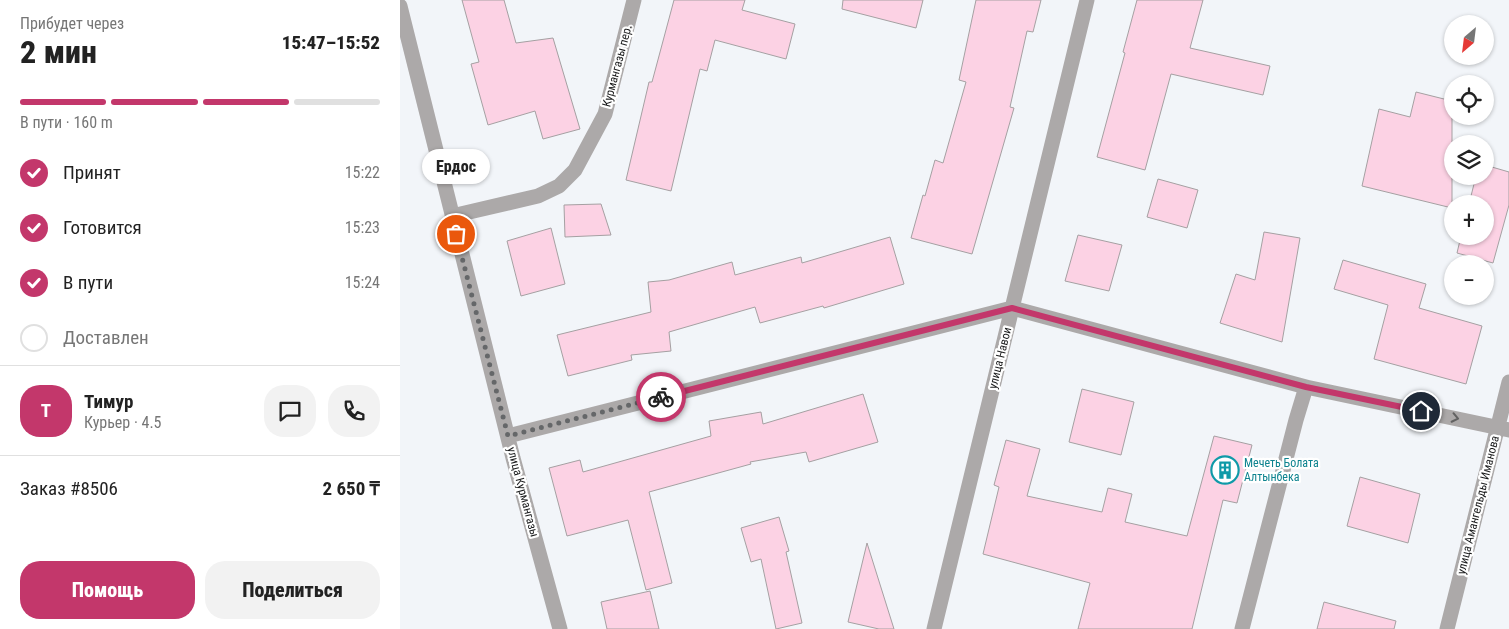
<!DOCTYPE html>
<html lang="ru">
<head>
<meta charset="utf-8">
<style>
  :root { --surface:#fff; --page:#f2f2f2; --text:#222; --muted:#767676; --line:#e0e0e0; --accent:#c3376b }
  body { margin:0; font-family:"Roboto Condensed",sans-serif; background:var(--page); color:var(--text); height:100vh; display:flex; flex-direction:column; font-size:19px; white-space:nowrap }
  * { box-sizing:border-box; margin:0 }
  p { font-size:16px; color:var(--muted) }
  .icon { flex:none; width:28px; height:28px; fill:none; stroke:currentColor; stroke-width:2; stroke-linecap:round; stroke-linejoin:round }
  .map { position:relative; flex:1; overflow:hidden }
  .drawer { display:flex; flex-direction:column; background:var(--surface); width:400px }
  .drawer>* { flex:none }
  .needle { width:32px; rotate:208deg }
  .buttons { position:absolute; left:1044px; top:15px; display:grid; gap:10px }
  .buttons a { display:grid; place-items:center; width:50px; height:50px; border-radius:50%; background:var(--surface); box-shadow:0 1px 4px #0004; font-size:25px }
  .pin { position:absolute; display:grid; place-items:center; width:42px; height:42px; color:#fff; margin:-21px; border:2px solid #fff; border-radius:50%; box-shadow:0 1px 5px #0007 }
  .courier { position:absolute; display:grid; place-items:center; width:50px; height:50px; margin:-25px; border:4px solid #c3376b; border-radius:50%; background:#fff; color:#222; box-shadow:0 1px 6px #0007 }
  .bubble { position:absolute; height:35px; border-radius:18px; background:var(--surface); box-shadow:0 1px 4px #0004; font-size:16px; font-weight:800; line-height:35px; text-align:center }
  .headline em { font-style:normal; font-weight:800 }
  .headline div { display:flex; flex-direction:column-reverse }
  .headline { display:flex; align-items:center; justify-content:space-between; height:85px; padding:0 20px }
  h1 { font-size:32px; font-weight:800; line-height:38px }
  .bar { display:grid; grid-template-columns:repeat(4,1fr); gap:8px 5px; align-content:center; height:60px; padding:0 20px }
  .bar i { height:6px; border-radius:4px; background:var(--line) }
  .bar .on { background:var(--accent) }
  .bar p { grid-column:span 4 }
  .line { display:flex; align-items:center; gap:12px; padding:0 20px; border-top:1px solid var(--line) }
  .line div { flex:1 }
  .round { display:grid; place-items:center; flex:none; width:52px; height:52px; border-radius:20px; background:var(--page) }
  ol { padding:0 20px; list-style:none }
  li { display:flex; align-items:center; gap:15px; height:55px }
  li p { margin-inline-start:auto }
  li .icon { padding:5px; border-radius:50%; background:var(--accent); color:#fff; stroke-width:4 }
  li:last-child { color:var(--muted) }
  li i { width:28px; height:28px; border:2px solid var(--line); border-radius:50% }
  .action { display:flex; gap:10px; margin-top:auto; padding:10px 20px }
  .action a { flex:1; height:58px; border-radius:20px; background:var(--accent); color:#fff; font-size:20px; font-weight:800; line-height:58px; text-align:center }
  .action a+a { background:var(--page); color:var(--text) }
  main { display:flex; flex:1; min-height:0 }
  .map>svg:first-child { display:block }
</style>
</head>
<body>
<main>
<section class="drawer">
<div class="headline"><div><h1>2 мин</h1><p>Прибудет через</p></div><em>15:47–15:52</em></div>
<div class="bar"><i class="on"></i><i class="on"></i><i class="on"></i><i></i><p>В пути · 160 m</p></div>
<ol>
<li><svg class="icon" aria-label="check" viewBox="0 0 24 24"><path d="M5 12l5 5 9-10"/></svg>Принят<p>15:22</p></li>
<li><svg class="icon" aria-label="check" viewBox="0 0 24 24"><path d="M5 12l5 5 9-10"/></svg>Готовится<p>15:23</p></li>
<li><svg class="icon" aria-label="check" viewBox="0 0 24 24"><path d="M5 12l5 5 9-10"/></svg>В пути<p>15:24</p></li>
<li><i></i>Доставлен</li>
</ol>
<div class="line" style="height:90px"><b class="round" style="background:var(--accent);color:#fff">Т</b><div><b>Тимур</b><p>Курьер · 4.5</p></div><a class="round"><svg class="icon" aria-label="chat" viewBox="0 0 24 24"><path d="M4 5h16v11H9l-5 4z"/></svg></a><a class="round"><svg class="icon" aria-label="phone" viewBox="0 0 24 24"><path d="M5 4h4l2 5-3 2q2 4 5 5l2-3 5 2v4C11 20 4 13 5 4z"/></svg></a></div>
<div class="line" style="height:65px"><div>Заказ #8506</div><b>2 650 ₸</b></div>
<div class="action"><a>Помощь</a><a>Поделиться</a></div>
</section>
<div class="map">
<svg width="1109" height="629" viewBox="0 0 1109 629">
  <rect width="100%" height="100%" fill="#f2f5f9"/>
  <!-- building -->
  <path fill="#fcd2e4" stroke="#a5a0a2" d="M62,0H104L116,43L153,38L180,129L143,139L135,111L88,125L71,64L79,62Z
    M274,0H345L342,10L395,24L386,59L315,40L307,71L300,69L271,191L226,180L249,82H252Z
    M443,0H523L516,28L442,9Z
    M576,0H641L633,32L627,31L610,107L614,108L572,254L511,238L523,195L525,196L535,160L543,163L566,82L559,80Z
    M737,0H803L790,48L870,66L863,95L771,74L745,170L697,157L725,53L723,52Z
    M1016,92L1052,101V208L962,186L979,109L1010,117Z
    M1085,165L1109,172V205L1093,263L1057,253L1061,236H1085V204H1069L1076,176H1085Z
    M758,179L798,190L787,228L747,217Z
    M201,204L211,235L165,237L164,205Z
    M151,228L165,284L121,296L107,241Z
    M864,232L900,238L882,342L820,323L836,274L855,280Z
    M678,235L722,245L709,291L665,281Z
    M490,237L504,284L424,308L423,306L360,323L355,307L269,332L271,351L231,355L232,360L168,376L157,335L251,312L248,282L269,280L332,262L335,275L401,257L402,263Z
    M943,260L1026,284L1019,308L1082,326L1066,384L974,359L988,305L934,289Z
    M682,389L734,402L721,455L669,442Z
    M463,394L478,442L409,462L406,452L350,462L351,464L249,492L272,583L246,590L228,520L167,536L149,468L180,460L183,472L311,436L309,421L361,412L363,424Z
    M814,436L852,445L837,503L823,500L792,629H678L690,583L583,554L599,487L594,485L606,440L640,449L627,496L702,512L708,488L732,494L725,522L787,536Z
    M960,477L1020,494L1008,543L947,526Z
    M379,517L389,551L386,552L402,623L376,629L361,559L351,562L341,528Z
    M467,543L494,629H479L448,622Z
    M250,591L259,629H207L201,602Z
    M924,602L996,621L994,629H917Z"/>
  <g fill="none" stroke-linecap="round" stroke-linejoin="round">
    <!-- minor -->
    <path stroke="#aca9a9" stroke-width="15" d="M0,6L113,458L160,629
      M52,216L138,196L159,186L175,170L205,114L234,0
      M108,436L612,308L906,387L1109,430
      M534,629L687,0
      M842,629L896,420L906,387
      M1047,629L1109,382"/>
  </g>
  <!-- one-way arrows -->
  <defs><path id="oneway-chevron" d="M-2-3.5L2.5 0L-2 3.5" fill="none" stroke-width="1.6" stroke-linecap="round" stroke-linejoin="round" transform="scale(1.25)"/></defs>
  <use stroke="#626262" href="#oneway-chevron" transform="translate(1055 418) rotate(12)"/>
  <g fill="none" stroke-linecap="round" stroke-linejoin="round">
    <!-- done -->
    <path stroke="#656769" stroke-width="5" stroke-dasharray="0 9" d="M56,234L108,436L261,397"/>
    <!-- route -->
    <path stroke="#c3376b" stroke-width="6" d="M261,397L612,308L906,387L1021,411"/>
  </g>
  <!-- icons -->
  <defs>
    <g id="building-ring" transform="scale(1.4375)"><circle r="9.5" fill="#fff" stroke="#0f9aa8" stroke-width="1.5"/><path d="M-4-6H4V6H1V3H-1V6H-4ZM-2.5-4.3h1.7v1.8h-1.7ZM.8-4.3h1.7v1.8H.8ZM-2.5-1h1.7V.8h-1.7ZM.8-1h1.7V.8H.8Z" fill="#0f9aa8"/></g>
  </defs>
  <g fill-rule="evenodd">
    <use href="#building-ring" x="825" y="470"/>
  </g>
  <g text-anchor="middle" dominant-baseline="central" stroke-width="4.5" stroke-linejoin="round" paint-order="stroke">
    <!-- street labels -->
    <g font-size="12" fill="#191a1b" stroke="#fff">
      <text transform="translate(217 66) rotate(-75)">Курмангазы пер.</text>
      <text transform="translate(600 358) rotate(-76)">улица Навои</text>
      <text transform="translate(123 492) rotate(75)">улица Курмангазы</text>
      <text transform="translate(1078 505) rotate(-76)">улица Амангельды Иманова</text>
    </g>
    <!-- culture labels -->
    <g font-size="12" fill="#0d838f" stroke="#fff" text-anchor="start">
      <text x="844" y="463">Мечеть Болата<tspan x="844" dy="14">Алтынбека</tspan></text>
    </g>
  </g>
</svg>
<div class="buttons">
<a><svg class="needle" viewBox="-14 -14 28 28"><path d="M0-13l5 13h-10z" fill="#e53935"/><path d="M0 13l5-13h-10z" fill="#767676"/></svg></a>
<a><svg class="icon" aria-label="locate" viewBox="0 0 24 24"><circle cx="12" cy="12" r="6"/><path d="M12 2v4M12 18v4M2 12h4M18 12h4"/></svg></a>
<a><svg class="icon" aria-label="layers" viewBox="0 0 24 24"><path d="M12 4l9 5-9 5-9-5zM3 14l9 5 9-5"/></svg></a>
<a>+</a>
<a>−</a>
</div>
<div class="pin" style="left:56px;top:234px;background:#ea580c"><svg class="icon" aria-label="bag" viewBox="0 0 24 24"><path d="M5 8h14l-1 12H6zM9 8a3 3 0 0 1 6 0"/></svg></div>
<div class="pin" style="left:1021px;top:411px;background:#1f2937"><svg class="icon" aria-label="home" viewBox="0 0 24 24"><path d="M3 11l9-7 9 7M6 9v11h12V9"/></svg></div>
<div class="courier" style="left:261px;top:397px"><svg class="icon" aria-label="bike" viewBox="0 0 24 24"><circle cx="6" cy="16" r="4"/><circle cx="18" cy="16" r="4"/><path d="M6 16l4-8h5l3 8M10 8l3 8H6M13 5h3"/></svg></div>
<div class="bubble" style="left:22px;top:149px;width:68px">Ердос</div>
</div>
</main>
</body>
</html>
